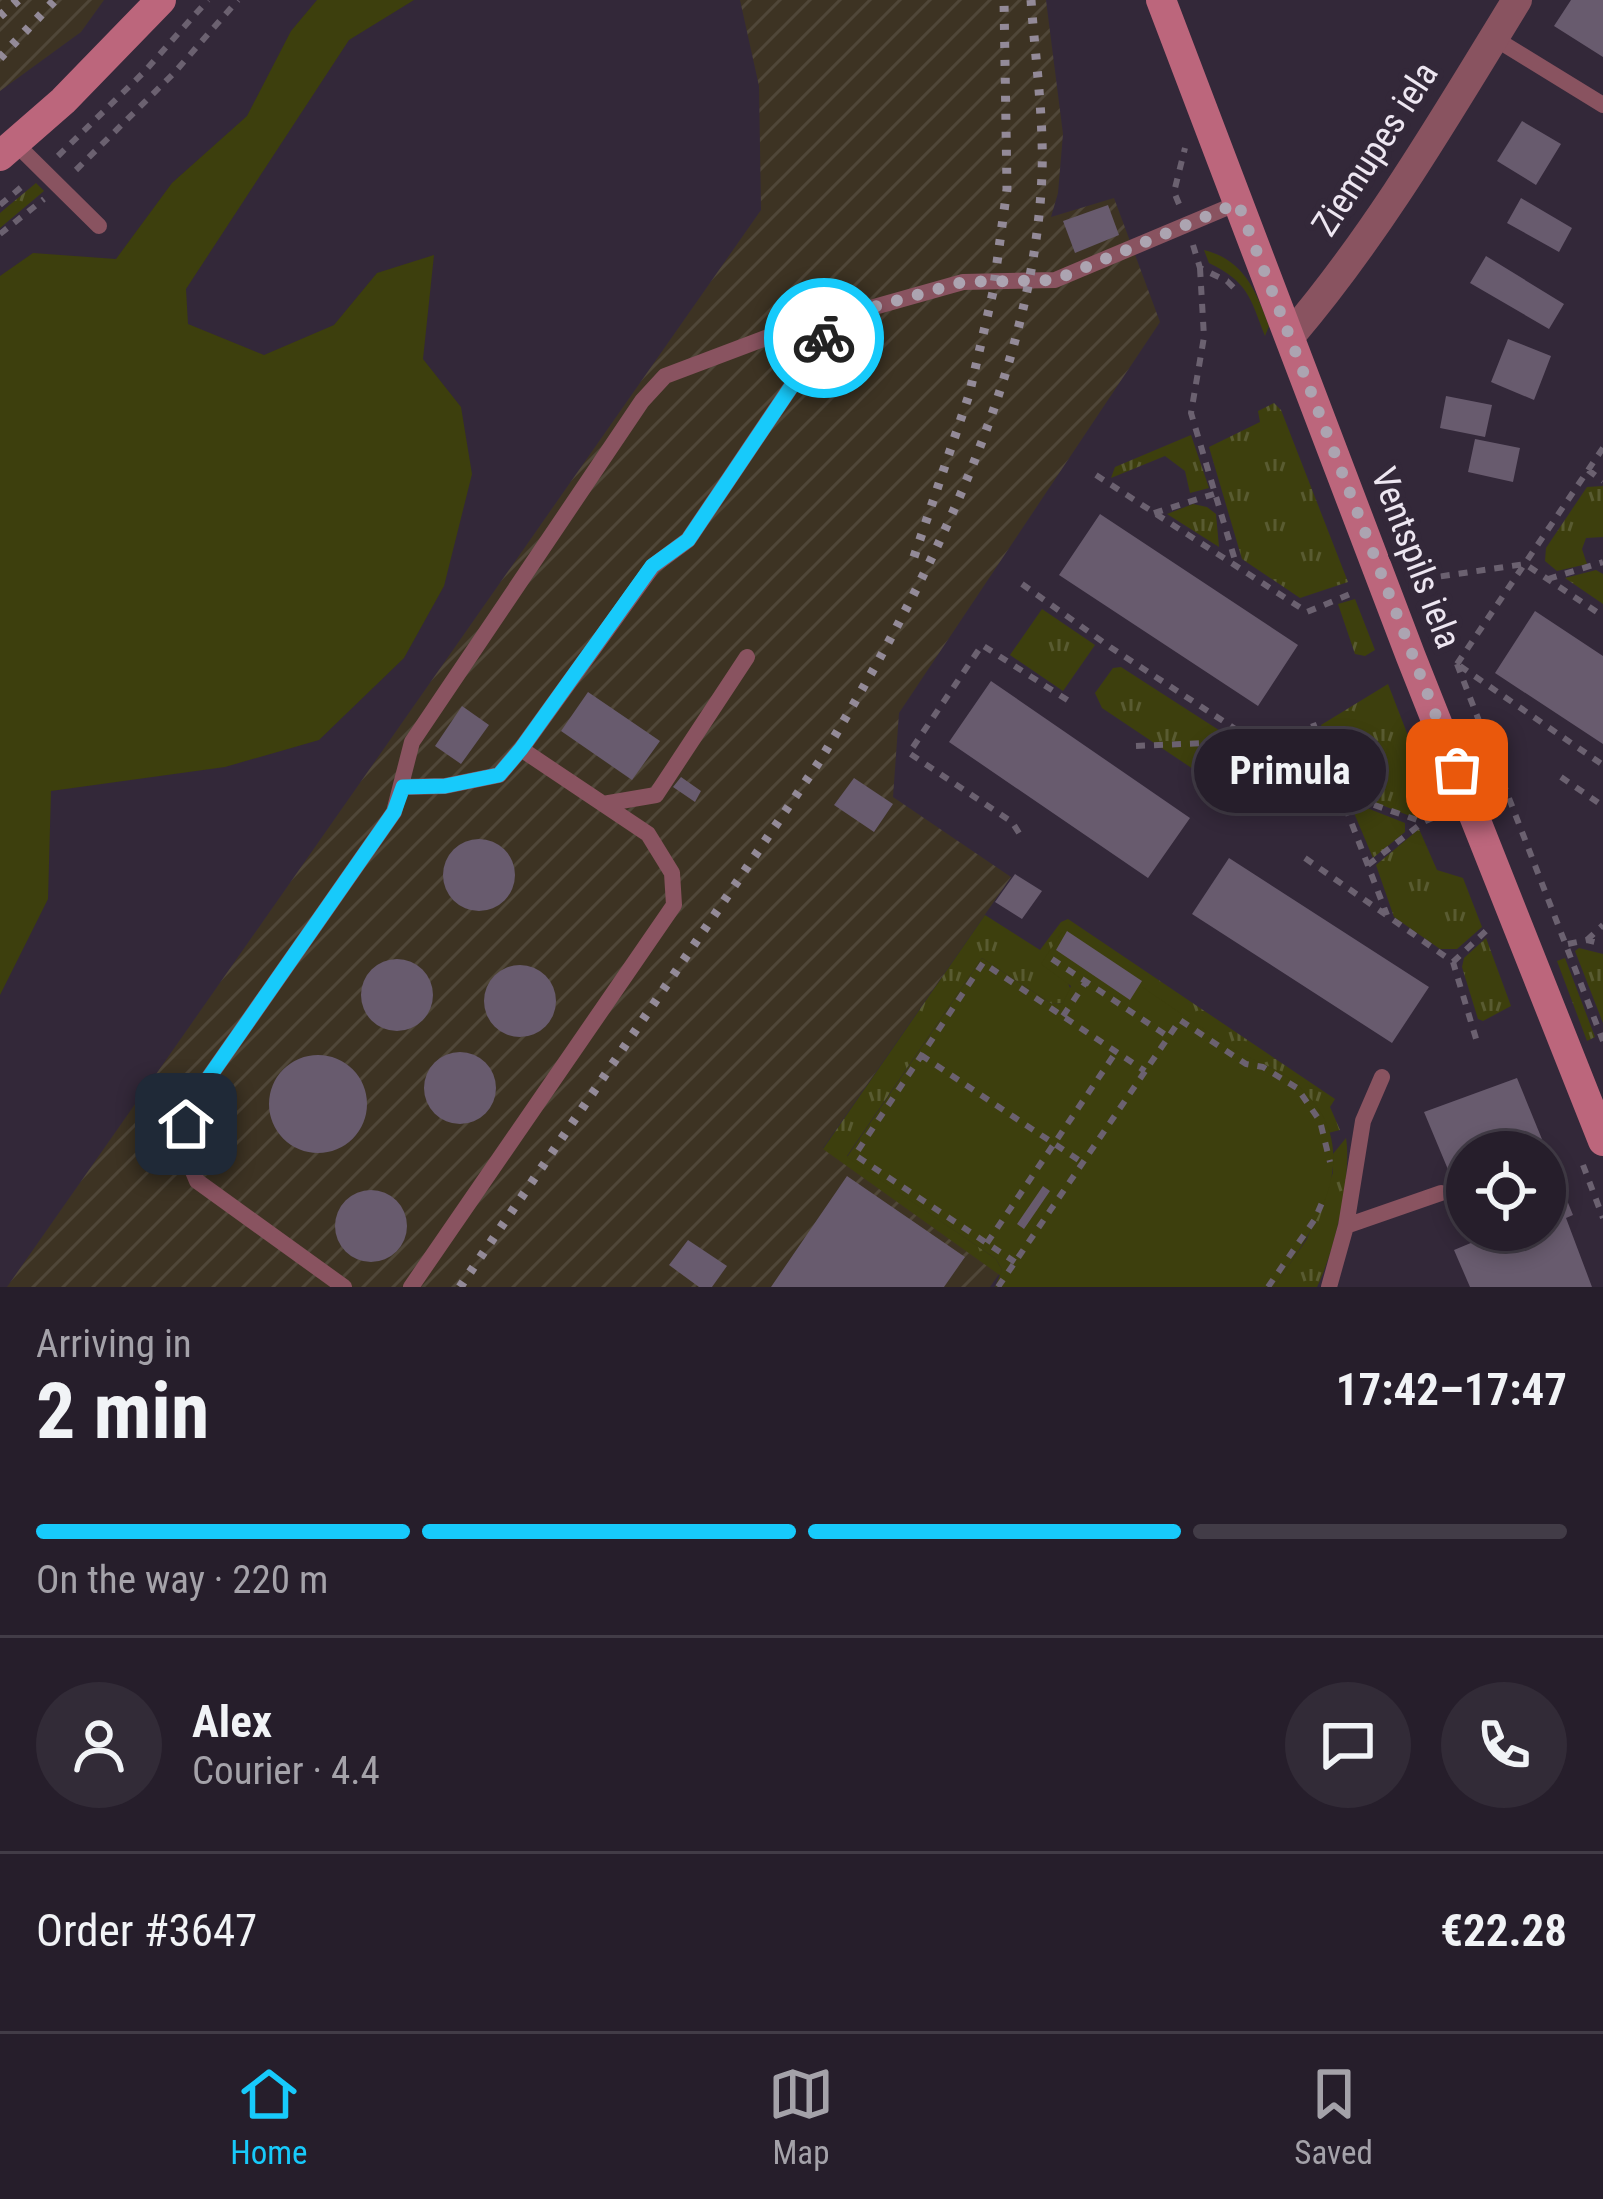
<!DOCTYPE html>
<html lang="en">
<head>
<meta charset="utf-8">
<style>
  :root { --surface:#261e2b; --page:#322b37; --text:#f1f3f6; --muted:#a4a2a9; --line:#423c47; --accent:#17cafb }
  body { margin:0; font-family:"Roboto Condensed",sans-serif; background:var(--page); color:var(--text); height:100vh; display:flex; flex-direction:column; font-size:45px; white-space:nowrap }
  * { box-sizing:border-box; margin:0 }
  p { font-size:39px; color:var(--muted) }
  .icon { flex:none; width:66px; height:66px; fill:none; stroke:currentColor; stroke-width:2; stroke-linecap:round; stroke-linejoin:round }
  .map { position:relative; height:1287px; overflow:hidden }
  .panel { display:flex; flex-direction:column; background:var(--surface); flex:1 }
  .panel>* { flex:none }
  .fabs { position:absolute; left:1446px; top:1131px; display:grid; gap:24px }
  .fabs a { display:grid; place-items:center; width:120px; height:120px; border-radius:50%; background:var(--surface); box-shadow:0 6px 18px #0003,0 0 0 3px var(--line); font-size:60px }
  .pin { position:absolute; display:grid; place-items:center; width:102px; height:102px; color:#fff; margin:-51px; border-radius:24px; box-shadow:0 6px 18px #0006 }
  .courier { position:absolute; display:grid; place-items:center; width:120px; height:120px; margin:-60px; border:9px solid #17cafb; border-radius:50%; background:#fff; color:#222; box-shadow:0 3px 15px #0007 }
  .bubble { position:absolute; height:84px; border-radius:42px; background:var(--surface); box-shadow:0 6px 18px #0003,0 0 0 3px var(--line); font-size:39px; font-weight:700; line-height:84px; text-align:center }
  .overview em { font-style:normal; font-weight:700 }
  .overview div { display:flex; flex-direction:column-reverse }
  .overview { display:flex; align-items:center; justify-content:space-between; height:204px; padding:0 36px }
  h1 { font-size:78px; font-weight:700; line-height:90px }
  .bar { display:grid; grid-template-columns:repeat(4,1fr); gap:18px 12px; align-content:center; height:144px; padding:0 36px }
  .bar i { height:15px; border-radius:9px; background:var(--line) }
  .bar .on { background:var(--accent) }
  .bar p { grid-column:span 4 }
  .line { display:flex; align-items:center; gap:30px; padding:0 36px; border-top:3px solid var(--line) }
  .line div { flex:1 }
  .round { display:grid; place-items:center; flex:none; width:126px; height:126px; border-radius:63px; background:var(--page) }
  .tab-bar { display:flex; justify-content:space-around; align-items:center; height:168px; border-top:3px solid var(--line); background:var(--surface); font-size:33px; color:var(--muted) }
  .tab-bar a { display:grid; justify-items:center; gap:6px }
  .tab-bar .on { color:var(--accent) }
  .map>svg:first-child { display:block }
</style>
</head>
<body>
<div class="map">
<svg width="1603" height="1287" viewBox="0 0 1603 1287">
  <defs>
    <pattern id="industrial-furrows" width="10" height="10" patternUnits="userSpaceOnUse" patternTransform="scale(3)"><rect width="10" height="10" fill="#3d3323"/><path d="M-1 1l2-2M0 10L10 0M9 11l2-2" fill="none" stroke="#504739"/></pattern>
    <pattern id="grass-tufts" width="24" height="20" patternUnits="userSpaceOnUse" patternTransform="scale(3)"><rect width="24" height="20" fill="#3d3f0d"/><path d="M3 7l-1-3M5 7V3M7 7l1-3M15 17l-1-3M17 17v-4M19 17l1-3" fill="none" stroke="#595b31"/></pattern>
  </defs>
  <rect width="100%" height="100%" fill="#332839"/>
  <!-- industrial -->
  <path fill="url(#industrial-furrows)" d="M0,0H104L81,32L0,91Z
    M740,0H1046L1063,134L1058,193L1051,217L1114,198L1160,322L899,713L893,797L1011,877L823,1148L999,1274L990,1287H7L761,210L759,86Z"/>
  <!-- grass -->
  <path fill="url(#grass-tufts)" d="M36,183L44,191L0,228V213Z
    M1204,250C1244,260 1256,291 1269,326L1265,336C1250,297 1248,282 1209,263Z
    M1274,403L1281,410L1348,582L1300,598L1242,559L1209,447L1260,422L1258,411Z
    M1191,435L1209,488L1190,493L1185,471L1165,456L1111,478L1115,467Z
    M1603,486V537L1586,538L1582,549L1587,564L1557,571L1545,561L1546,548L1587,487Z
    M1193,504L1207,507L1216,514L1219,547L1167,514Z
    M1596,570L1603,574V604L1565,578Z
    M1355,599L1375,650L1365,656L1355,654L1338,604Z
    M1042,609L1095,645L1063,691L1010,655Z
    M1121,667L1242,745L1247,754L1244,764L1231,783L1211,781L1102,708L1095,693L1113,668Z
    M1388,684L1426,782L1415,797L1421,815L1418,819L1345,791L1321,725Z
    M1349,801L1405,823V832L1373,858Z
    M1419,829L1437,870L1463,878L1482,927L1457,949H1440L1394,917L1376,865Z
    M985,915L1040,950L1061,922L1068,919L1335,1099L1330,1107L1340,1130L1328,1133L1316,1107L1272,1068L1068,983L1071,991L1063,1003L1052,1004L982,958L847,1156L996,1259L1002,1270L1001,1276L823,1149Z
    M1486,938L1511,1006L1483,1021L1478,1019L1462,967L1464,958Z
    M1579,948L1603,954V1023L1575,951Z
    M1565,958L1595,1037L1587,1041L1557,961Z
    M1346,1138C1352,1175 1335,1251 1317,1287H1274L1307,1239L1333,1173V1154Z"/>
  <!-- green -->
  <path fill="#3d3f0d" d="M317,0H414L349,40L186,289L188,324L264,355L334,325L377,273L434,255L423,359L461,407L472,474L444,586L404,658L319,740L225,767L51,791L48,899L0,995V276L33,253L116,259L172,183L247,116L291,31Z
    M1062,932C1118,970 1174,1009 1230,1047C1251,1061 1276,1066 1295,1083C1371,1148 1318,1224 1274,1287H995L1002,1270L996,1259L847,1157L982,958L1052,1004L1063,1003L1071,986L1041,964Z"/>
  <!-- building -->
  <path fill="#685b6e" d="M1571,0H1603V57L1554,26Z
    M1522,121L1561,144L1536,185L1497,161Z
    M1521,198L1572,228L1559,252L1507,223Z
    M1108,205L1119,235L1075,253L1063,221Z
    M1486,256L1564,304L1549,329L1470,283Z
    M1508,339L1551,356L1534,400L1491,382Z
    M1446,396L1492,405L1485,437L1440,428Z
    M1475,439L1520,448L1513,482L1468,472Z
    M1100,514L1298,645L1258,706L1059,575Z
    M1535,611L1603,656V744L1495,673Z
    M991,681L1190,818L1148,878L949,742Z
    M588,692L660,741L632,780L561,731Z
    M462,706L489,725L461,764L435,746Z
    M681,777L701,791L695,802L673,787Z
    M854,778L893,804L874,832L834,805Z
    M443 875a36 36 0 1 1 72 0a36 36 0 1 1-72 0Z
    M1229,858L1429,987L1392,1043L1192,914Z
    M1015,874L1042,891L1022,919L995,902Z
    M1067,931L1142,981L1130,1000L1056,950Z
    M361 995a36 36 0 1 1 72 0a36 36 0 1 1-72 0Z
    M484 1001a36 36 0 1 1 72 0a36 36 0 1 1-72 0Z
    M424 1088a36 36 0 1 1 72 0a36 36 0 1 1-72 0Z
    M269 1104a49 49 0 1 1 98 0a49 49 0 1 1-98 0Z
    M1517,1078L1573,1215L1566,1218L1592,1287H1470L1454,1250L1478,1240L1473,1230H1545V1152H1467V1215L1424,1112Z
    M847,1176L965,1257L944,1287H771Z
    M1043,1186L1050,1191L1024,1229L1017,1224Z
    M335 1226a36 36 0 1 1 72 0a36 36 0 1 1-72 0Z
    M688,1240L727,1266L712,1287H699L669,1265Z"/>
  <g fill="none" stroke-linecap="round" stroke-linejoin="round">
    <!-- path -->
    <path stroke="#6b6170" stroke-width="6" stroke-dasharray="9 9" stroke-linecap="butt" d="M58,156L144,72L208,0
      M76,170L174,73L238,0
      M1179,204L1174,192L1185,148
      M0,205L25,184
      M0,234L44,199
      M1193,245L1200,268L1227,281L1239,293
      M1200,268L1204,337L1191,413L1237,567
      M1588,470L1603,481
      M1096,475L1307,612L1355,592
      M1154,513L1214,494
      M1423,579L1525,564L1603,616
      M1548,579L1603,562
      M1022,584L1110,647L1275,755
      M1457,664L1603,1041
      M1457,664L1603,448
      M1460,666L1603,765
      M1313,723L1387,915
      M1136,746L1252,741
      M1561,777L1603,806
      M1340,793L1423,822L1444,813
      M1019,833L1012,822L909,753L982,645L1072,703
      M1305,858L1453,962L1477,1042
      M1368,865L1422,823
      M1587,940L1603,925
      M1568,944L1587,940L1603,944
      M1052,959L1169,1037
      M1453,962L1488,929
      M1063,1016L1086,982
      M921,1055L1083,1163
      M1583,1165L1603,1218
      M987,1243L1116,1052
      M1015,1262L855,1155L983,963L1145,1071
      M998,1287L1180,1020L1246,1064L1263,1067L1297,1088L1320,1121L1330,1162
      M1268,1287L1315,1219L1324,1198"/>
    <!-- lane -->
    <path stroke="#895360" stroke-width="16" d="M1494,38L1603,105
      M15,143L99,226
      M403,787L445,786L499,775L521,749
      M603,804L656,795L747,657
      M1346,1226L1441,1193
      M344,1287L197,1181C185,1156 184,1130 191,1103L394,812L412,742L642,401L665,376L771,336L963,282L1055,280L1238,203
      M411,1287L674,905L672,873L648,834L521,749L653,566L688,540L838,317
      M1329,1287L1346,1226L1363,1121L1382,1077"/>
    <!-- street -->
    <path stroke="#895360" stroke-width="30" d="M1291,335C1378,233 1447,114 1517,0"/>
    <!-- secondary -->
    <path stroke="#bc667c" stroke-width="30" d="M1161,0L1411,657L1603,1141
      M0,156L63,101L161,0"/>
    <!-- rail -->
    <path stroke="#938a98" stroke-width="9" stroke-dasharray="6 12" stroke-linecap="butt" d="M0,16L18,0
      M0,58L55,0
      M914,557L969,395L993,292L1007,189L1004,0
      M460,1287L819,762C923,592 1034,377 1042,174C1044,117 1035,57 1031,0"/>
  </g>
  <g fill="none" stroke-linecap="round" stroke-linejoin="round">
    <!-- done -->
    <path stroke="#aca4b1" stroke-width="12" stroke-dasharray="0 21.6" d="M824,338L838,317L963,282L1055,280L1238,203L1457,770"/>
    <!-- route -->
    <path stroke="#17cafb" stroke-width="15" d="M186,1124L191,1103L394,812L403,787L445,786L499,775L521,749L652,566L688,540L824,338"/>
  </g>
  <g text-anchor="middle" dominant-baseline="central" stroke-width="12" stroke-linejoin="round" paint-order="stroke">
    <!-- street labels -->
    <g font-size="36" fill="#ede6f1" stroke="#332839">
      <text transform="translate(1375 149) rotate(-57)">Ziemupes iela</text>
      <text transform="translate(1416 558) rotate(69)">Ventspils iela</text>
    </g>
  </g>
</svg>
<div class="fabs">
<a><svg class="icon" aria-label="locate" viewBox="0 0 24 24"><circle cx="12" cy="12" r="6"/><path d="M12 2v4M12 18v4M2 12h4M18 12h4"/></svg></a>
</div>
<div class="pin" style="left:1457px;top:770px;background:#ea580c"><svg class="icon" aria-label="bag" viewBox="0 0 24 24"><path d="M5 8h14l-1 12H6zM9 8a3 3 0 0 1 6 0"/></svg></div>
<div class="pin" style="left:186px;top:1124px;background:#1f2937"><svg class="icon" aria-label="home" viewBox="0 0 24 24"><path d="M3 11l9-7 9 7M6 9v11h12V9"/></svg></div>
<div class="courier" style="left:824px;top:338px"><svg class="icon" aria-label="bike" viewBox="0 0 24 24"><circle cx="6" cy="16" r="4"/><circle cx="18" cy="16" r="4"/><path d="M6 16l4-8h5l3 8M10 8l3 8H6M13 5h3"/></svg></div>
<div class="bubble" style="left:1194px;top:729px;width:192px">Primula</div>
</div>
<section class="panel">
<div class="overview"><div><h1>2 min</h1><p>Arriving in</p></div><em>17:42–17:47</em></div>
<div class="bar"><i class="on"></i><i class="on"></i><i class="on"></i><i></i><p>On the way · 220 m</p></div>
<div class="line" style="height:216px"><a class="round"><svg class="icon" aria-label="person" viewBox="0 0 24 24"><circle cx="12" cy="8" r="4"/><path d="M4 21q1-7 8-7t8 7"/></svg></a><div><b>Alex</b><p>Courier · 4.4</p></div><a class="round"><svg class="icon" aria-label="chat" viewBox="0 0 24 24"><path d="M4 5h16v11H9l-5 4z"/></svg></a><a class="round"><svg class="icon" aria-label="phone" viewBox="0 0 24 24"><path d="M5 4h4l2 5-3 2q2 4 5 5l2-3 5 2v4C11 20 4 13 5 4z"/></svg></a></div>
<div class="line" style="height:156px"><div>Order #3647</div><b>€22.28</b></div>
</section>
<nav class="tab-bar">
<a class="on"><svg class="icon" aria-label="home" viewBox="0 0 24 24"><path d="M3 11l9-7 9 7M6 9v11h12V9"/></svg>Home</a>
<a><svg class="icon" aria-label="map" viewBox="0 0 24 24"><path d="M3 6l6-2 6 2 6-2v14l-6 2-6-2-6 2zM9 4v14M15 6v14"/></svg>Map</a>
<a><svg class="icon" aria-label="saved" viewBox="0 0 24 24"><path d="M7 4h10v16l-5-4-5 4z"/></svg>Saved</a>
</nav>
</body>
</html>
